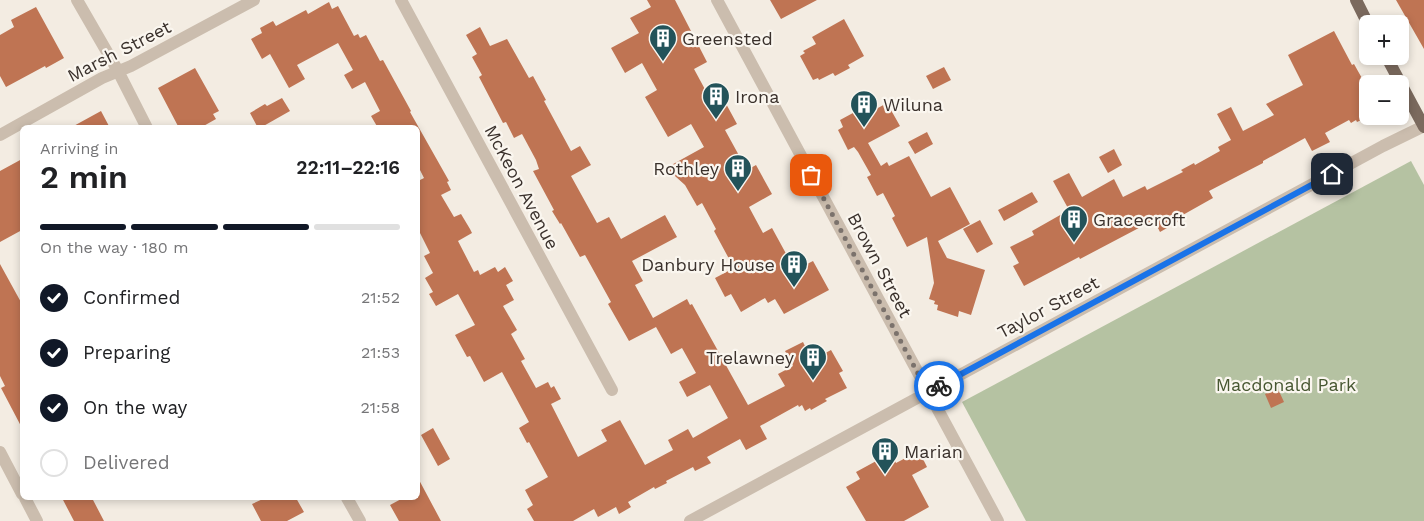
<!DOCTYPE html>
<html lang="en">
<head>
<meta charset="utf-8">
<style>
  :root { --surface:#fff; --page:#f2f2f2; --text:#202124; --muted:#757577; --line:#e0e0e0; --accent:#111827 }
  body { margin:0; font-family:"Work Sans",sans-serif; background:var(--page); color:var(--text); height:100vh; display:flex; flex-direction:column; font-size:19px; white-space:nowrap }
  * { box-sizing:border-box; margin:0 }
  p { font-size:16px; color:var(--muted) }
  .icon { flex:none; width:28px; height:28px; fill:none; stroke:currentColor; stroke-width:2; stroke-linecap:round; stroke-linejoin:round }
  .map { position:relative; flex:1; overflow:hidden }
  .details { position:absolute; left:20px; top:125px; width:400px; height:375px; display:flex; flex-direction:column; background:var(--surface); border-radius:8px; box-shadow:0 2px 8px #0003 }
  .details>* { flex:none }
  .buttons { position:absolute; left:1359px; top:15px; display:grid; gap:10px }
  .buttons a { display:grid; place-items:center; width:50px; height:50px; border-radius:8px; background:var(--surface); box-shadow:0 2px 8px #0003; font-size:25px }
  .pin { position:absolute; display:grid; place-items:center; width:42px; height:42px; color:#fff; margin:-21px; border-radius:10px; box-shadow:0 2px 8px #0006 }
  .courier { position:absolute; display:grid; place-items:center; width:50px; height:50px; margin:-25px; border:4px solid #1a73e8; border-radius:50%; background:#fff; color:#222; box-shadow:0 1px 6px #0007 }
  .summary em { font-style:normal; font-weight:600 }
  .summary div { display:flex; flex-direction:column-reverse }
  .summary { display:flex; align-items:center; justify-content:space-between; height:85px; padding:0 20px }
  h1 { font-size:32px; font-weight:600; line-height:38px }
  .bar { display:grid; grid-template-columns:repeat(4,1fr); gap:8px 5px; align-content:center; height:60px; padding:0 20px }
  .bar i { height:6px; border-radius:4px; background:var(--line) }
  .bar .selected { background:var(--accent) }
  .bar p { grid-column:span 4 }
  ol { padding:0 20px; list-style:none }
  li { display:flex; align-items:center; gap:15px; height:55px }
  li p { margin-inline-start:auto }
  li .icon { padding:5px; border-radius:50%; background:var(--accent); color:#fff; stroke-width:4 }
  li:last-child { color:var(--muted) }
  li i { width:28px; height:28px; border:2px solid var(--line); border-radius:50% }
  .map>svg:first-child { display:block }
</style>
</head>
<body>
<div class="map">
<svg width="1424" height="521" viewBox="0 0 1424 521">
  <rect width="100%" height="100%" fill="#f3ece2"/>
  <!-- green -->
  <path fill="#b5c2a2" d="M1411,161L1424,185V521H1026L962,402Z"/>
  <!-- building -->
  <path fill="#bf7453" d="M647,0H675L707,62L694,69L714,106L724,100L737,124L725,130L747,170L756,165L772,194L749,207L763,233L772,228L795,270L813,261L829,290L784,314L775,299L768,303L765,298L741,312L731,294L725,297L715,278L734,268L714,231L716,229L702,203L697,206L685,185L666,168L704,147L691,124L668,137L645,97L657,90L642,63L625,73L611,48L639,33L630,18L651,7Z
    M770,0H817L781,19Z
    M1396,0H1424V49Z
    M329,2L332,9L338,6L354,36L358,34L360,38L366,35L380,61L383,60L411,111L410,112L449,181L447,182L451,190L441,195L454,217L461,214L470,229L472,233L458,241L474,272L478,270L480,275L495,267L498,272L505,267L513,281L506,285L514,300L503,306L517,330L511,334L525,359L521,361L536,388L548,382L551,388L554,386L561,399L551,404L578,457L607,441L601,430L620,420L645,465L673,450L668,440L688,429L693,438L728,418L710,385L687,397L679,382L696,373L682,348L671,354L656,327L629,341L608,304L611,302L585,255L580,257L561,223L560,224L552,211L554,210L533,171L539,169L536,160L522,134L514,138L506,122L503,123L479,77L482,75L472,57L477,54L466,35L480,27L490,46L507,39L529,78L533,76L546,100L544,101L571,151L580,146L591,165L571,176L597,223L609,217L621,239L665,215L677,237L632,261L643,281L635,285L653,318L687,299L690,305L692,304L748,405L785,386L778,374L793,366L785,351L803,342L812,360L831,350L843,371L839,373L847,388L825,399L827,401L811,410L810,408L805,411L802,405L799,407L798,405L760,426L767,439L746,450L740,439L707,457L711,463L695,471L693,467L666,481L667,483L655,489L654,487L628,502L631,507L619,514L616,507L598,517L594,509L573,521H534L527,509L533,505L525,490L548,477L529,442L527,443L519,428L529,422L502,372L484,382L470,356L467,357L455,335L475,325L458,294L436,306L429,294L433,292L425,278L433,273L424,256L430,253L418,229V181L424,178L418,166V128H378L371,116L380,111L365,82L352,89L344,75L353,70L338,43L297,65L305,79L289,88L270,54L262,59L251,39L262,33L260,28L273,21L276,26L306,10L308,14Z
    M36,7L64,58L46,68L45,66L6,87L0,76V35L14,27L11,20Z
    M844,19L864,56L848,65L850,68L835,76L833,73L819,80L818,78L813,80L800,56L805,53L803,51L816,44L812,37Z
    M1334,31L1352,65L1354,64L1368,89V117L1357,122L1356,120L1351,123L1349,120L1325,133L1330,142L1312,151L1305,138L1263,161V163L1209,191L1213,198L1181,216L1183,219L1160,232L1154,220L1080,259L1079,257L1024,286L1013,266L1019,263L1010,247L1034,235L1032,231L1069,210L1053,181L1069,173L1082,197L1114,179L1123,197L1145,186L1147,190L1183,172L1181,170L1194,163L1195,165L1220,151L1218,147L1231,140L1217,114L1231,107L1243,131L1274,115L1266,104L1303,85L1288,55Z
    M944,67L951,80L933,89L926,76Z
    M195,68L219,111L213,114L216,119L200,128H179L158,88Z
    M282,98L290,111L260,128H258L250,113L265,104L267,106Z
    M887,103L900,126L868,143L881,166L887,162L889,166L909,156L931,197L950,187L970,224L938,241L947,258L985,270L971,315L959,311L958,317L937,310L938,305L934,304L935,301L929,299L934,283L927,237L907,247L892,218L895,216L883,193L877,196L867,177L871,175L858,152L854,147L848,150L838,130L843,127L840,120L864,107L867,114Z
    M101,111L110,128H70Z
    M927,132L933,144L915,154L908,142Z
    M1114,149L1122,165L1108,173L1099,157Z
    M22,159V230L0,242V171Z
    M1032,192L1038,202L1004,221L998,210Z
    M980,220L993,244L977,253L963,229Z
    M0,264L22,304V428L1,388L5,386L0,376Z
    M1278,389L1284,402L1271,408L1265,394Z
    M433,428L450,459L438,466L421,435Z
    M889,449L896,463L919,451L927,467L912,475L929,507L904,521H866L846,487L860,479L856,472L878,460L876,456Z
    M418,478L441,521H399L390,505L403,498H418Z
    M62,498H92L104,521H74Z
    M265,498H296L304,512L287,521H261L252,504Z"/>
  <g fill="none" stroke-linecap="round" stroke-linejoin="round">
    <!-- street -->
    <path stroke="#cbbdae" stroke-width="12" d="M77,0L118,71L147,128
      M401,0L612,390
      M717,0L998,521
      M0,135L102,78L131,66L254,0
      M0,452L22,494
      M25,498L37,521
      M347,498L360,521
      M690,521L1383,146L1424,126"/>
    <!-- primary -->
    <path stroke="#7b6a5e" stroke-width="12" d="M1356,0L1368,24
      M1386,56L1424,127"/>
  </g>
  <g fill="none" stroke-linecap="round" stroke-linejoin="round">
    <!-- done -->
    <path stroke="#7b726c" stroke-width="5" stroke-dasharray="0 9" d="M811,175L928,392L939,386"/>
    <!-- route -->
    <path stroke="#1a73e8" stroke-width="6" d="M939,386L1332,174"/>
  </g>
  <!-- icons -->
  <defs>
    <g id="building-pin" transform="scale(1.4375)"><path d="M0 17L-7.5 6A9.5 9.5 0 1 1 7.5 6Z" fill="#23535a" stroke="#faf6ef"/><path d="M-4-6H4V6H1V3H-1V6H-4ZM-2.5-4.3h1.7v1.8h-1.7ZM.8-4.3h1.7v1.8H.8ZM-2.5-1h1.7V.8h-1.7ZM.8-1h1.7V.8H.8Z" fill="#fff"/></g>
  </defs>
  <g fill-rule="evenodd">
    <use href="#building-pin" x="663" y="38"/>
    <use href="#building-pin" x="716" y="96"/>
    <use href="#building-pin" x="864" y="104"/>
    <use href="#building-pin" x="738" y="168"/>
    <use href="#building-pin" x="1074" y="219"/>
    <use href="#building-pin" x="794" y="264"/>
    <use href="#building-pin" x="813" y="357"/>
    <use href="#building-pin" x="885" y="451"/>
  </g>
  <g text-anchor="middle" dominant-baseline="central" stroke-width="4.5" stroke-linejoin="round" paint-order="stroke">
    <!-- poi labels -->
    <g font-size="18" fill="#3a312c" stroke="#faf6ef" text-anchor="start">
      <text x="682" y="38">Greensted</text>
      <text x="735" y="96">Irona</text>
      <text x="883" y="104">Wiluna</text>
      <text x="719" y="168" text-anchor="end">Rothley</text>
      <text x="1093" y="219">Gracecroft</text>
      <text x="775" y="264" text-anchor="end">Danbury House</text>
      <text x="794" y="357" text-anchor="end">Trelawney</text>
      <text x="904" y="451">Marian</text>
    </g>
    <!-- street labels -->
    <g font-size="18" fill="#3a312c" stroke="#faf6ef">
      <text transform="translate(119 51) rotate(-27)">Marsh Street</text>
      <text transform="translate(522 187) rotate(62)">McKeon Avenue</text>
      <text transform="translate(880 265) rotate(62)">Brown Street</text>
      <text transform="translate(1048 307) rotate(-28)">Taylor Street</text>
    </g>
    <!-- park labels -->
    <g font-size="18" fill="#475731" stroke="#faf6ef">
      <text x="1286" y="384">Macdonald Park</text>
    </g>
  </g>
</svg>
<div class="buttons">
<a>+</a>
<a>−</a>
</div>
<div class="pin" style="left:811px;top:175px;background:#ea580c"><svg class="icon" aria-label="bag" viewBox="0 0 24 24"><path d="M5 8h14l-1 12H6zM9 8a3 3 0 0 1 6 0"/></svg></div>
<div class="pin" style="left:1332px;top:174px;background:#1f2937"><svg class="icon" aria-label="home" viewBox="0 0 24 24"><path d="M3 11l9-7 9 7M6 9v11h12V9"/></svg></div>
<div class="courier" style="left:939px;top:386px"><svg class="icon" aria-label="bike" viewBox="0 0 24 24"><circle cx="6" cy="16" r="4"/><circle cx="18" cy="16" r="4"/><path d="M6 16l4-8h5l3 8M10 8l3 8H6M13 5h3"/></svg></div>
<section class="details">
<div class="summary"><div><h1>2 min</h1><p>Arriving in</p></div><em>22:11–22:16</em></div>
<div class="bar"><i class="selected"></i><i class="selected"></i><i class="selected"></i><i></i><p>On the way · 180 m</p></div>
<ol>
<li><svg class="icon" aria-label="check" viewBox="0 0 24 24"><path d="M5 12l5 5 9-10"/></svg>Confirmed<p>21:52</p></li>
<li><svg class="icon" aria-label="check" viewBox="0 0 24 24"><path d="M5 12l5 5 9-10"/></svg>Preparing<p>21:53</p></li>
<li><svg class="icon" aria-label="check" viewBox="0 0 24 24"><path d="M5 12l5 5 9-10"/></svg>On the way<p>21:58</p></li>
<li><i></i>Delivered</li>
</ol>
</section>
</div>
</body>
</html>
